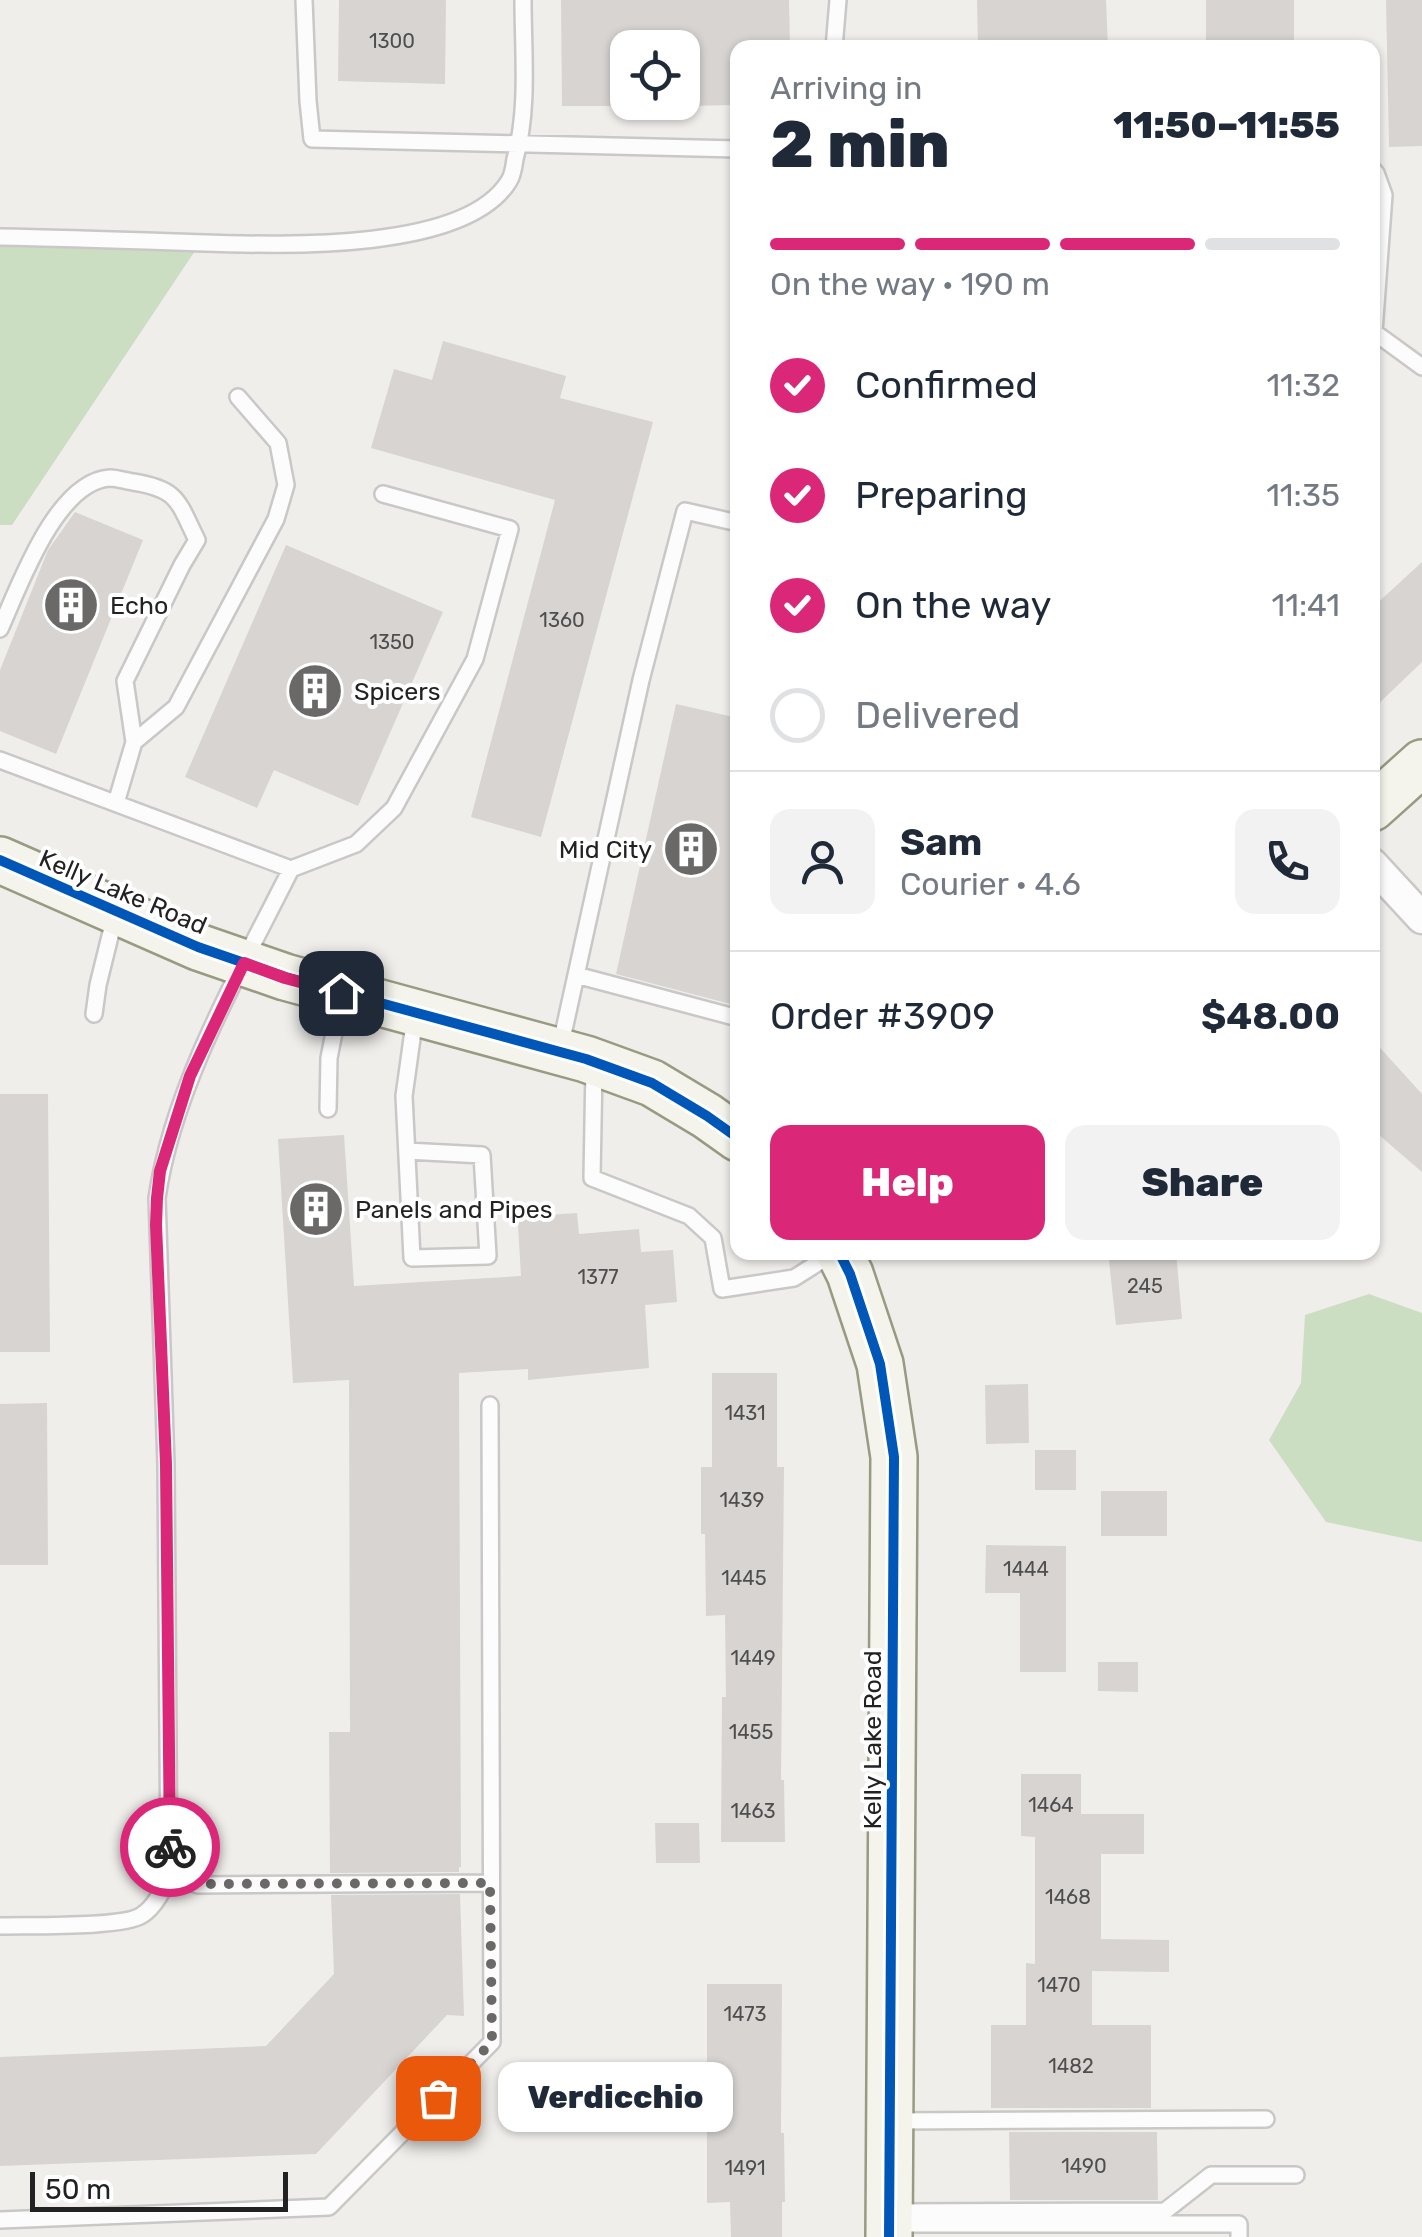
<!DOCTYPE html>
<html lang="en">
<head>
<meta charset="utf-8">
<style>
  :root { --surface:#fff; --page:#f2f2f3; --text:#1f2937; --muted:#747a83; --line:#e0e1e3; --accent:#db2777 }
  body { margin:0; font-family:Rubik,sans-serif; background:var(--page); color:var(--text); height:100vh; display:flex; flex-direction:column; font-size:38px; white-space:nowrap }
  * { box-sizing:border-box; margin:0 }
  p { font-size:32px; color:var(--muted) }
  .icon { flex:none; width:55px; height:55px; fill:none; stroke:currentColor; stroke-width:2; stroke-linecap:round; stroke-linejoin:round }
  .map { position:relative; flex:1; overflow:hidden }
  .sheet { position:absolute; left:730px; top:40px; width:650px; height:1220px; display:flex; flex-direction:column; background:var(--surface); border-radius:20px; box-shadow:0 2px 8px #0004 }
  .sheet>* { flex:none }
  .tools { position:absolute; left:610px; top:30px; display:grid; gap:20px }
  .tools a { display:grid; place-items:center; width:90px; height:90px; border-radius:20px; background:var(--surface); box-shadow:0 2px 8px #0004; font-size:50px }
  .scale { position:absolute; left:30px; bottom:25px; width:258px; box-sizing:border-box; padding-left:10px; border:5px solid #222; border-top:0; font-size:28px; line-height:35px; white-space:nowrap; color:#222; -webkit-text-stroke:8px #fff; paint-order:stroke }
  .pin { position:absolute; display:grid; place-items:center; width:85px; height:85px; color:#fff; margin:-42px; border-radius:20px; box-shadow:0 5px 15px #0006 }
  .courier { position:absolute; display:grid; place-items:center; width:100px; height:100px; margin:-50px; border:8px solid #db2777; border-radius:50%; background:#fff; color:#222; box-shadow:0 2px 12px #0007 }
  .bubble { position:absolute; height:70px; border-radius:20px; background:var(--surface); box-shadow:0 2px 8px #0004; font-size:32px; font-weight:800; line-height:70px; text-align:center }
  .head em { font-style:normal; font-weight:800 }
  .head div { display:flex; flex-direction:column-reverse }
  .head { display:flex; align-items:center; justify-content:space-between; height:170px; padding:0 40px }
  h1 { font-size:65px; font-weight:800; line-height:75px }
  .bar { display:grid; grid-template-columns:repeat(4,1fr); gap:15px 10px; align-content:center; height:120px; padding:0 40px }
  .bar i { height:12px; border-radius:8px; background:var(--line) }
  .bar .on { background:var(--accent) }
  .bar p { grid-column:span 4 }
  .line { display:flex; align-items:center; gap:25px; padding:0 40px; border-top:2px solid var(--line) }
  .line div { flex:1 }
  .round { display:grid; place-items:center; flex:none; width:105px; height:105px; border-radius:20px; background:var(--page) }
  ol { padding:0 40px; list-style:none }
  li { display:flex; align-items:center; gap:30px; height:110px }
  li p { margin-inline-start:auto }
  li .icon { padding:10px; border-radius:50%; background:var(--accent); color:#fff; stroke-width:4 }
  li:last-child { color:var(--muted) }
  li i { width:55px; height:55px; border:5px solid var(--line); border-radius:50% }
  .primary-button { display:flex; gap:20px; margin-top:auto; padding:20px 40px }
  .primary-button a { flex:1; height:115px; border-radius:20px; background:var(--accent); color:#fff; font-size:40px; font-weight:800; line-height:115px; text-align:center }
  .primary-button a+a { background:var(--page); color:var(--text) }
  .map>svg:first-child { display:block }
</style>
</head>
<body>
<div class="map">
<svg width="1422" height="2237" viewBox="0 0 1422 2237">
  <rect width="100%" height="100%" fill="#f0eeeb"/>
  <!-- forest -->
  <path fill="#cbdec1" d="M0,235L203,239L12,525H0Z
    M1369,1294L1422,1313V1542L1326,1522L1269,1440L1301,1383L1305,1315Z"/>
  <!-- building -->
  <path fill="#d7d4d2" d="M339,0H446L445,84L338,81Z
    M561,0H789L790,48H738V105L682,106V48H628V106H562Z
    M977,0H1106L1108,48H978Z
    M1206,0H1294V48H1206Z
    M1386,0H1422V146L1389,147Z
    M443,341L566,376L560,398L653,422L541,837L471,817L555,500L371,448L394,369L432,380Z
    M75,512L143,540L56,754L0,731V670L48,550Z
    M286,545L443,612L358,806L274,770L257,808L185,777Z
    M1422,562V662L1372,710V608Z
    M676,704L738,718V1006L616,974Z
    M1372,1039L1422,1094V1172L1372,1129Z
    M0,1094H48L50,1352H0Z
    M344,1135L354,1286L521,1276L517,1208L547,1205V1215L577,1213L579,1234L639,1229L641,1252L673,1250L677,1302L645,1305L649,1368L528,1380V1369L459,1373L461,1867H459V1872L330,1873L329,1732H350L349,1380L293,1383L278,1139Z
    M1108,1252H1176L1182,1319L1116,1325Z
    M712,1373H777V1467H784L781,1780H784L785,1842H721L722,1697H726L725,1615L706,1616L705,1534H701V1467H712Z
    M1028,1384L1029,1443L986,1444L985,1385Z
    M47,1403L48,1565H0V1404Z
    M1035,1450H1076V1490H1035Z
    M1101,1491H1167V1536H1101Z
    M986,1545L1066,1546V1672H1020V1593H985Z
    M1098,1662H1138V1692L1098,1691Z
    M1021,1774H1081V1814H1144V1854H1101V1939L1169,1940V1972L1092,1971V2025H1151V2108H991V2025H1026V1963L1035,1964V1837L1021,1836Z
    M655,1823H699L700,1863H656Z
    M460,1894L464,2016L447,2015L316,2154L0,2166V2057L266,2046L334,1974L331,1895Z
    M707,1984H782L781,2133H784L785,2202H782V2237H731L730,2202L707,2203Z
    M1009,2132H1157L1158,2200H1010Z"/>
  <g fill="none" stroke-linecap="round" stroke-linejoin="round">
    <!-- lane casing -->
    <g stroke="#c9c8c7" stroke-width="20">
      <path id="lane" d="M304,0L308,101L312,139L738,149
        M834,48L838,0
        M1372,169L1376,173L1384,195L1374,332H1372
        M0,237C58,238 117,240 175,242C254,244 462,258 509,181C513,175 514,166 515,159C529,109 523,52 523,0
        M1374,332L1422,367
        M0,629C19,587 56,481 110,478C117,478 126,481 133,482C179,489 178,502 197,540L182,565L125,681L134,742
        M0,760L291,869C241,969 173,1086 157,1198L166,1464L169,1876C163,1890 155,1907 142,1915C124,1928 27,1925 0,1926
        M116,803L134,742L176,707L276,519L286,485L278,443L238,397
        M291,869L356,844L394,808L475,659L510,529L383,494
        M576,975L738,1018
        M94,1014L98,985L115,916
        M560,1048L641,680L685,511L738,523
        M594,1067L592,1178L689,1216L713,1238L722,1289L794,1278L835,1252
        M328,1109L329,1058L341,997
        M407,1151L482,1155L488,1256L412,1258L404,1096L415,1017
        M169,1876L198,1885L490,1883
        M895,2121L1266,2119
        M892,2212L1165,2211L1211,2175H1296
        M0,2220L329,2207L492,2042L490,1405
        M891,2224H1239V2237"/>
    </g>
    <!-- street casing -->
    <g stroke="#c9c8c7" stroke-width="35">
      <path id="street" d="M1372,864L1422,918"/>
    </g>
    <!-- secondary casing -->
    <g stroke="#999a82" stroke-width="50">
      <path id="secondary" d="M1372,808L1422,763
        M0,860L198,947L285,977L586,1059L652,1083L707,1116L738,1138
        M839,1252L850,1274L880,1364L894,1457L889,2237"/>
    </g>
    <!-- lane -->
    <use href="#lane" stroke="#fdfcfc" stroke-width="15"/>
    <!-- street -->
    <use href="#street" stroke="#fdfcfc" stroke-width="30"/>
    <!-- secondary -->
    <use href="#secondary" stroke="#f4f4ed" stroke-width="45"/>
    <!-- cycleway casing -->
    <g stroke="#fff" stroke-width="16">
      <path id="cycleway" d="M0,860L198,947L285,977L586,1059L652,1083L707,1116L738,1138
        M839,1252L850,1274L880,1364L894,1457L889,2237"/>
    </g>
    <!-- cycleway -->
    <use href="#cycleway" stroke="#0057b8" stroke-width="10"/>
  </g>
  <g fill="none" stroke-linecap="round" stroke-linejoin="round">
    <!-- done -->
    <path stroke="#6a6968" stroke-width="10" stroke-dasharray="0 18" d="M170,1847L169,1876L198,1884L490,1883L492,2042L438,2098"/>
    <!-- route -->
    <path stroke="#db2777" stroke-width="12" d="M170,1847L166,1464L156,1225L157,1198L160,1171L190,1076L244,963L285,978L341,993"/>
  </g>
  <!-- icons -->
  <defs>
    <g id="building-disc" transform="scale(2.875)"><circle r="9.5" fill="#6a6968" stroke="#fff"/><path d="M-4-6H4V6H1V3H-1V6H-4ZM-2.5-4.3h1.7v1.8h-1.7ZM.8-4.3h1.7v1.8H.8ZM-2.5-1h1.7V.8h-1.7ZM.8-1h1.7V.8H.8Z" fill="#fff"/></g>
  </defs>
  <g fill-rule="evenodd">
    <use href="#building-disc" x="71" y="605"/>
    <use href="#building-disc" x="315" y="691"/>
    <use href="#building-disc" x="691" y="849"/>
    <use href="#building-disc" x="316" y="1209"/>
  </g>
  <g text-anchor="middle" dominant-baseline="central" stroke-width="8" stroke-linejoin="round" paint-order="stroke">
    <!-- number labels -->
    <g font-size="20" fill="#4f4e4e">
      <text x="392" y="41">1300</text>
      <text x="562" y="620">1360</text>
      <text x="392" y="642">1350</text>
      <text x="598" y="1277">1377</text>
      <text x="1145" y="1286">245</text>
      <text x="745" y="1413">1431</text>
      <text x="742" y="1500">1439</text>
      <text x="1026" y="1569">1444</text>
      <text x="744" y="1578">1445</text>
      <text x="753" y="1658">1449</text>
      <text x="751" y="1732">1455</text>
      <text x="1051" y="1805">1464</text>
      <text x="753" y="1811">1463</text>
      <text x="1068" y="1897">1468</text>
      <text x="1059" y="1985">1470</text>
      <text x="745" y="2014">1473</text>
      <text x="1071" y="2066">1482</text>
      <text x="1084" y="2166">1490</text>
      <text x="745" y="2168">1491</text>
    </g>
    <!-- poi labels -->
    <g font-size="25" fill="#222" stroke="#fff" text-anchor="start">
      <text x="110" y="605">Echo</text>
      <text x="354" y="691">Spicers</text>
      <text x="652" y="849" text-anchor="end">Mid City</text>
      <text x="355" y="1209">Panels and Pipes</text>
    </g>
    <!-- street labels -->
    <g font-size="25" fill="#222" stroke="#fff">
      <text transform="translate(123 892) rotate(23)">Kelly Lake Road</text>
      <text transform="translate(872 1740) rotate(-90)">Kelly Lake Road</text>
    </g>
  </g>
</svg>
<div class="tools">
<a><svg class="icon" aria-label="locate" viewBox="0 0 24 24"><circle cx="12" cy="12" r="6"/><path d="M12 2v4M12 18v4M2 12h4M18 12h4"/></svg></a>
</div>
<div class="scale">50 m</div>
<div class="pin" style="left:438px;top:2098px;background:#ea580c"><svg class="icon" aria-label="bag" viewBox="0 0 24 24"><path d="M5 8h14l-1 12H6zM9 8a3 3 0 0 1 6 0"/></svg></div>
<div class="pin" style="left:341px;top:993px;background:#1f2937"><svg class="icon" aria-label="home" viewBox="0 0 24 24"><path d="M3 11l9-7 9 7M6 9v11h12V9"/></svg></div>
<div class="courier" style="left:170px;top:1847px"><svg class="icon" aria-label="bike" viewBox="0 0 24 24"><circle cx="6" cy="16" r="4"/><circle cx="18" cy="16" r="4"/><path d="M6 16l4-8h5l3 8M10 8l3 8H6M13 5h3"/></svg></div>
<div class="bubble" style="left:498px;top:2062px;width:235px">Verdicchio</div>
<section class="sheet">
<div class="head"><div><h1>2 min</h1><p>Arriving in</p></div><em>11:50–11:55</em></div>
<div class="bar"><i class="on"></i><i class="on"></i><i class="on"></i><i></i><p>On the way · 190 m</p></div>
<ol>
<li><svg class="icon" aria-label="check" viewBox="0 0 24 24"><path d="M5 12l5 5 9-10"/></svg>Confirmed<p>11:32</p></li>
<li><svg class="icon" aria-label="check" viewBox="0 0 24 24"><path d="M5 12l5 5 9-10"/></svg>Preparing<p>11:35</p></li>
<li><svg class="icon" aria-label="check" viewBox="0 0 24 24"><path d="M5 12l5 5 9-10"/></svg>On the way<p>11:41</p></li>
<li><i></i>Delivered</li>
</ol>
<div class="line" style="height:180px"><a class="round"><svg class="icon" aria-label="person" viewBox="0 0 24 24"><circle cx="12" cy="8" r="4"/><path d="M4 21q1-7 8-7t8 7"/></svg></a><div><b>Sam</b><p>Courier · 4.6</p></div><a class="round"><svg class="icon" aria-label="phone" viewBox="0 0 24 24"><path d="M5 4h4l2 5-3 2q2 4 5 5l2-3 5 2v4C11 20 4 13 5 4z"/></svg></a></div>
<div class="line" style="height:130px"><div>Order #3909</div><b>$48.00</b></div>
<div class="primary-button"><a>Help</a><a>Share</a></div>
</section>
</div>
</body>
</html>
